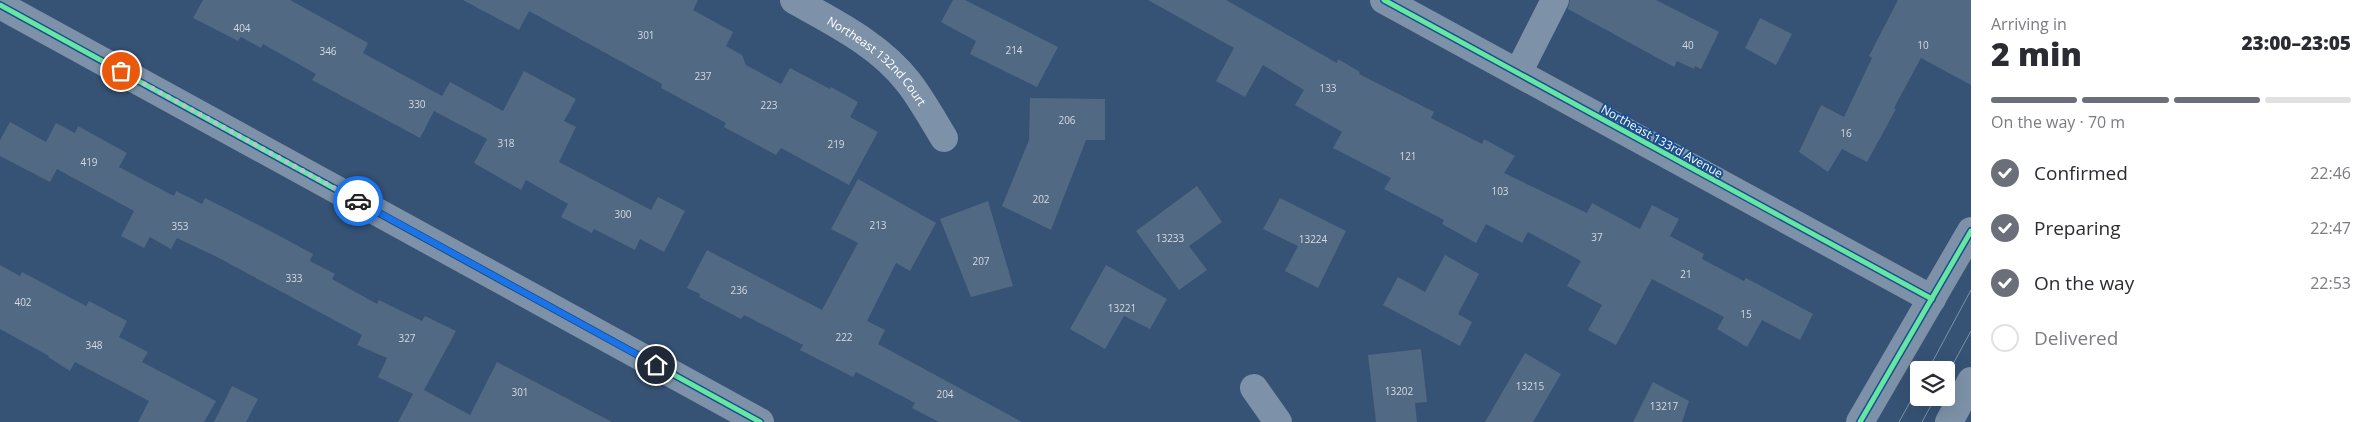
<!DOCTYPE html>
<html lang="en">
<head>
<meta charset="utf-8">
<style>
  :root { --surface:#fff; --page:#f7f7f7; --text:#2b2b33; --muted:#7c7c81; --line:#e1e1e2; --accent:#6b6f79 }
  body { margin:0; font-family:"Open Sans",sans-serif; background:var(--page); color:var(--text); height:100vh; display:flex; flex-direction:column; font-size:19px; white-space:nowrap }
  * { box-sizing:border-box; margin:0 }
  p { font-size:16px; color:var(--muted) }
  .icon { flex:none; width:28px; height:28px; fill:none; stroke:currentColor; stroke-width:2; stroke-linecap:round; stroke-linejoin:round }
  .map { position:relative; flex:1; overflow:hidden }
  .details { display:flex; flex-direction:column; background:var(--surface); width:400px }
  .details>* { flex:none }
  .controls { position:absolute; left:1910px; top:361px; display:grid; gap:10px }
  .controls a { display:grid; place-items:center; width:45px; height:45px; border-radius:5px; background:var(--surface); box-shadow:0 5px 20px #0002; font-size:25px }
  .pin { position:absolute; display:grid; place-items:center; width:42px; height:42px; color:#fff; margin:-21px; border:2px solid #fff; border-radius:50%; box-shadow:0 1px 5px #0007 }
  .courier { position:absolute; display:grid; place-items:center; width:50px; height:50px; margin:-25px; border:4px solid #1a73e8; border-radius:50%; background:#fff; color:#222; box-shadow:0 1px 6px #0007 }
  .overview em { font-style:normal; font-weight:800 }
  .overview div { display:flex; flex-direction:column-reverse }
  .overview { display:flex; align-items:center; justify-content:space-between; height:85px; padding:0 20px }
  h1 { font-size:32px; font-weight:800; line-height:38px }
  .bar { display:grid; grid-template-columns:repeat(4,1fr); gap:8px 5px; align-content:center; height:60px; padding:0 20px }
  .bar i { height:6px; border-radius:4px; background:var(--line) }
  .bar .selected { background:var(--accent) }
  .bar p { grid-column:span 4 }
  ol { padding:0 20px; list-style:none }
  li { display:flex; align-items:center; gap:15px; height:55px }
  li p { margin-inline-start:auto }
  li .icon { padding:5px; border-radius:50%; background:var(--accent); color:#fff; stroke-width:4 }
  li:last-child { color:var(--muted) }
  li i { width:28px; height:28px; border:2px solid var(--line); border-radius:50% }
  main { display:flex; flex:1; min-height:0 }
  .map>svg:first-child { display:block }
</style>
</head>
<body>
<main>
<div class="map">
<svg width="1971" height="422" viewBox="0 0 1971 422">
  <rect width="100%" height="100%" fill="#365274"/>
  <!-- building -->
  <path fill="#526984" d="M203,0H290L368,43L363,53L442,96L450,82L503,111L524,71L576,99L564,121L576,127L559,162L651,210L658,197L685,211L664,252L640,239L635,250L594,229L592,233L561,217L568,204L526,180L521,190L474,163L487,139L434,111L420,138L312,80L316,74L263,44L261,48L241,37L238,41L193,18Z
    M463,0H698L693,10L733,32L726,46L742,55L746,65L781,84L790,68L830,89L831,87L858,102L850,117L878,132L849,185L781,148L776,155L724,127L726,123L661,88L662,84L529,11L519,30Z
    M953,0H965L1058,47L1037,87L970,54L976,41L941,22Z
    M1148,0H1226L1337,63L1338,59L1360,72L1359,74L1434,112L1431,118L1482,144L1484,139L1515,156L1504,173L1587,213L1592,203L1640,229L1652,205L1679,219L1670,236L1704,254L1702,259L1744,281L1746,278L1813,314L1800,340L1762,320L1747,347L1717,329L1724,317L1652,279L1616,345L1588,330L1602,305L1567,286L1581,261L1528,232L1522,243L1486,224L1476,243L1442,224L1444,220L1384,189L1391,178L1333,148L1342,132L1295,105L1304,90L1263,65L1245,97L1216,81L1234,48Z
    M1570,0H1656L1719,32L1701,69L1695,66L1694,69L1677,61L1674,67L1568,9Z
    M1898,0H1971V85L1921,58L1894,108L1896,109L1867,162L1842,149L1828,172L1799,152L1821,105L1844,117L1872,58L1869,56Z
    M1760,18L1792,34L1776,65L1745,48Z
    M1030,98L1105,99V140H1086L1051,230L1002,206L1029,140Z
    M10,122L46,142L56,123L75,133L78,126L127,153L119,167L174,196L176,191L202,204L205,198L276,234L313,254L310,261L335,274L332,279L377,304L379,300L422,321L425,316L456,331L424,390L470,415L497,362L612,422H398L413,394L378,377L387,358L357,345L362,335L217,257L177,238L171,249L150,237L144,248L121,236L134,211L57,169L50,182L0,156V140Z
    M858,179L936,223L910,271L896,263L867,321L885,330L878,344L1022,422H939L912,408L915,403L856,372L853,377L800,350L803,345L744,315L741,319L699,297L700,294L687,288L707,250L822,310L858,243L831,229Z
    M1197,186L1222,222L1189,246L1207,270L1179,290L1136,231Z
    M1280,198L1346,231L1318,288L1285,271L1298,246L1263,229Z
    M988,201L1013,286L971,297L940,219Z
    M1445,255L1479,274L1458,314L1472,322L1460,346L1383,305L1398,277L1425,292Z
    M0,265L20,276L22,272L86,306L89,301L127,321L119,337L148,352L142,362L216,401L204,422H138L149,401L75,362L70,371L48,357L49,356L0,329Z
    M1106,265L1167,299L1150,329L1124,316L1105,349L1070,329Z
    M1421,349L1427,402L1415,403L1417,422H1376L1368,355Z
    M1525,353L1561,374L1533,422H1485Z
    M1653,382L1689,401L1682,422H1633Z
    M232,386L258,399L246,422H214Z"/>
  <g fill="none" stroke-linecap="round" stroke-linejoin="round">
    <!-- minor -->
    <g stroke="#7d92a8" stroke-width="28">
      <path id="s1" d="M794,0C835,23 880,45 909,83C922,100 933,120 944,138"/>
      <path d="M1384,0L1932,299"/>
      <path d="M0,5L760,422"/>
      <path d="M1518,73L1555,0"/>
      <path d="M1254,388L1278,422"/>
      <path d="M1860,422L1971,231"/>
      <path d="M1949,422L1971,381"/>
    </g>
    <!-- tram -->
    <path stroke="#7e92a7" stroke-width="1" d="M1928,370L1971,290
      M1946,377L1971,331
      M1899,422L1919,386
      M1922,422L1935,398"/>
    <!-- cycleway casing -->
    <g stroke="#1b4f8f" stroke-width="8">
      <path id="cycleway" d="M1384,0L1932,299
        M0,5L760,422
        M1860,422L1971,231"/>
    </g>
    <!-- cycleway -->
    <use href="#cycleway" stroke="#66e7a1" stroke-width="5"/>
  </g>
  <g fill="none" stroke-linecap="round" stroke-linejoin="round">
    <!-- done -->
    <path stroke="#b9c2ce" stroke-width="5" stroke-dasharray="0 9" d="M121,71L358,201"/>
    <!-- route -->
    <path stroke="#1a73e8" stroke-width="6" d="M358,201L656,365"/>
  </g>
  <g text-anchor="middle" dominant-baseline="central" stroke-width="4" stroke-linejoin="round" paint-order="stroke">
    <!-- number labels -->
    <g font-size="10" fill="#d4dae0">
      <text x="242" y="28">404</text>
      <text x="646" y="35">301</text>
      <text x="1688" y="45">40</text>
      <text x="1923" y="45">10</text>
      <text x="1014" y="50">214</text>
      <text x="328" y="51">346</text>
      <text x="703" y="76">237</text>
      <text x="1328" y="88">133</text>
      <text x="417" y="104">330</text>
      <text x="769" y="105">223</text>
      <text x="1067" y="120">206</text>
      <text x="1846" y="133">16</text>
      <text x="506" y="143">318</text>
      <text x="836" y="144">219</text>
      <text x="1408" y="156">121</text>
      <text x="89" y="162">419</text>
      <text x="1500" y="191">103</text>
      <text x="1041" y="199">202</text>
      <text x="623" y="214">300</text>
      <text x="878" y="225">213</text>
      <text x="180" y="226">353</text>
      <text x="1597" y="237">37</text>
      <text x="1170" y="238">13233</text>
      <text x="1313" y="239">13224</text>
      <text x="981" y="261">207</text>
      <text x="1686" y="274">21</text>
      <text x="294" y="278">333</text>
      <text x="739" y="290">236</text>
      <text x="23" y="302">402</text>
      <text x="1122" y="308">13221</text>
      <text x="1746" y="314">15</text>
      <text x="844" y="337">222</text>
      <text x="407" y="338">327</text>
      <text x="94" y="345">348</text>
      <text x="1530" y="386">13215</text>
      <text x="1399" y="391">13202</text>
      <text x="520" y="392">301</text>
      <text x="945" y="394">204</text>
      <text x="1664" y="406">13217</text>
    </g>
    <!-- street labels -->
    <g font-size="12" fill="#fff" stroke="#1b4f8f">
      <text stroke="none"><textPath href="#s1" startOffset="104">Northeast 132nd Court</textPath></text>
      <text transform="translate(1662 141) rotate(29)">Northeast 133rd Avenue</text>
    </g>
  </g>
</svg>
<div class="controls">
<a><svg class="icon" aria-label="layers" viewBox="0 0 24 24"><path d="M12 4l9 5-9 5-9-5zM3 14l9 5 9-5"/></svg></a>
</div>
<div class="pin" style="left:121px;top:71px;background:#ea580c"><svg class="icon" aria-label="bag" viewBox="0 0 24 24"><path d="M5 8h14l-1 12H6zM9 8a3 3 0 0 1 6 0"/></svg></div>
<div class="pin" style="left:656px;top:365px;background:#1f2937"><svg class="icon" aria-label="home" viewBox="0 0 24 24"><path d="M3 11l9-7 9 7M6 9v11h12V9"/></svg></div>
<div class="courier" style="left:358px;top:201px"><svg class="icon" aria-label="car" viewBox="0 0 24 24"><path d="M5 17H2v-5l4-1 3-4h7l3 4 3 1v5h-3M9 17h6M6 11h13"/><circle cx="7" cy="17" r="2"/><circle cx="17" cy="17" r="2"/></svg></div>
</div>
<section class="details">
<div class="overview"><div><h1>2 min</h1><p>Arriving in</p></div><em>23:00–23:05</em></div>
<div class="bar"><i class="selected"></i><i class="selected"></i><i class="selected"></i><i></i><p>On the way · 70 m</p></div>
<ol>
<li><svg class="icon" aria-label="check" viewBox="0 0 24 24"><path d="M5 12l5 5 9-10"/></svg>Confirmed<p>22:46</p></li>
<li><svg class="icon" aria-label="check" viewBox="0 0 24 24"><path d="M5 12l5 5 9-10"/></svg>Preparing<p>22:47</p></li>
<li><svg class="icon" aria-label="check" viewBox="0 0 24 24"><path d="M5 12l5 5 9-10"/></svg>On the way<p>22:53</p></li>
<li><i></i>Delivered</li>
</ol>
</section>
</main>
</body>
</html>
